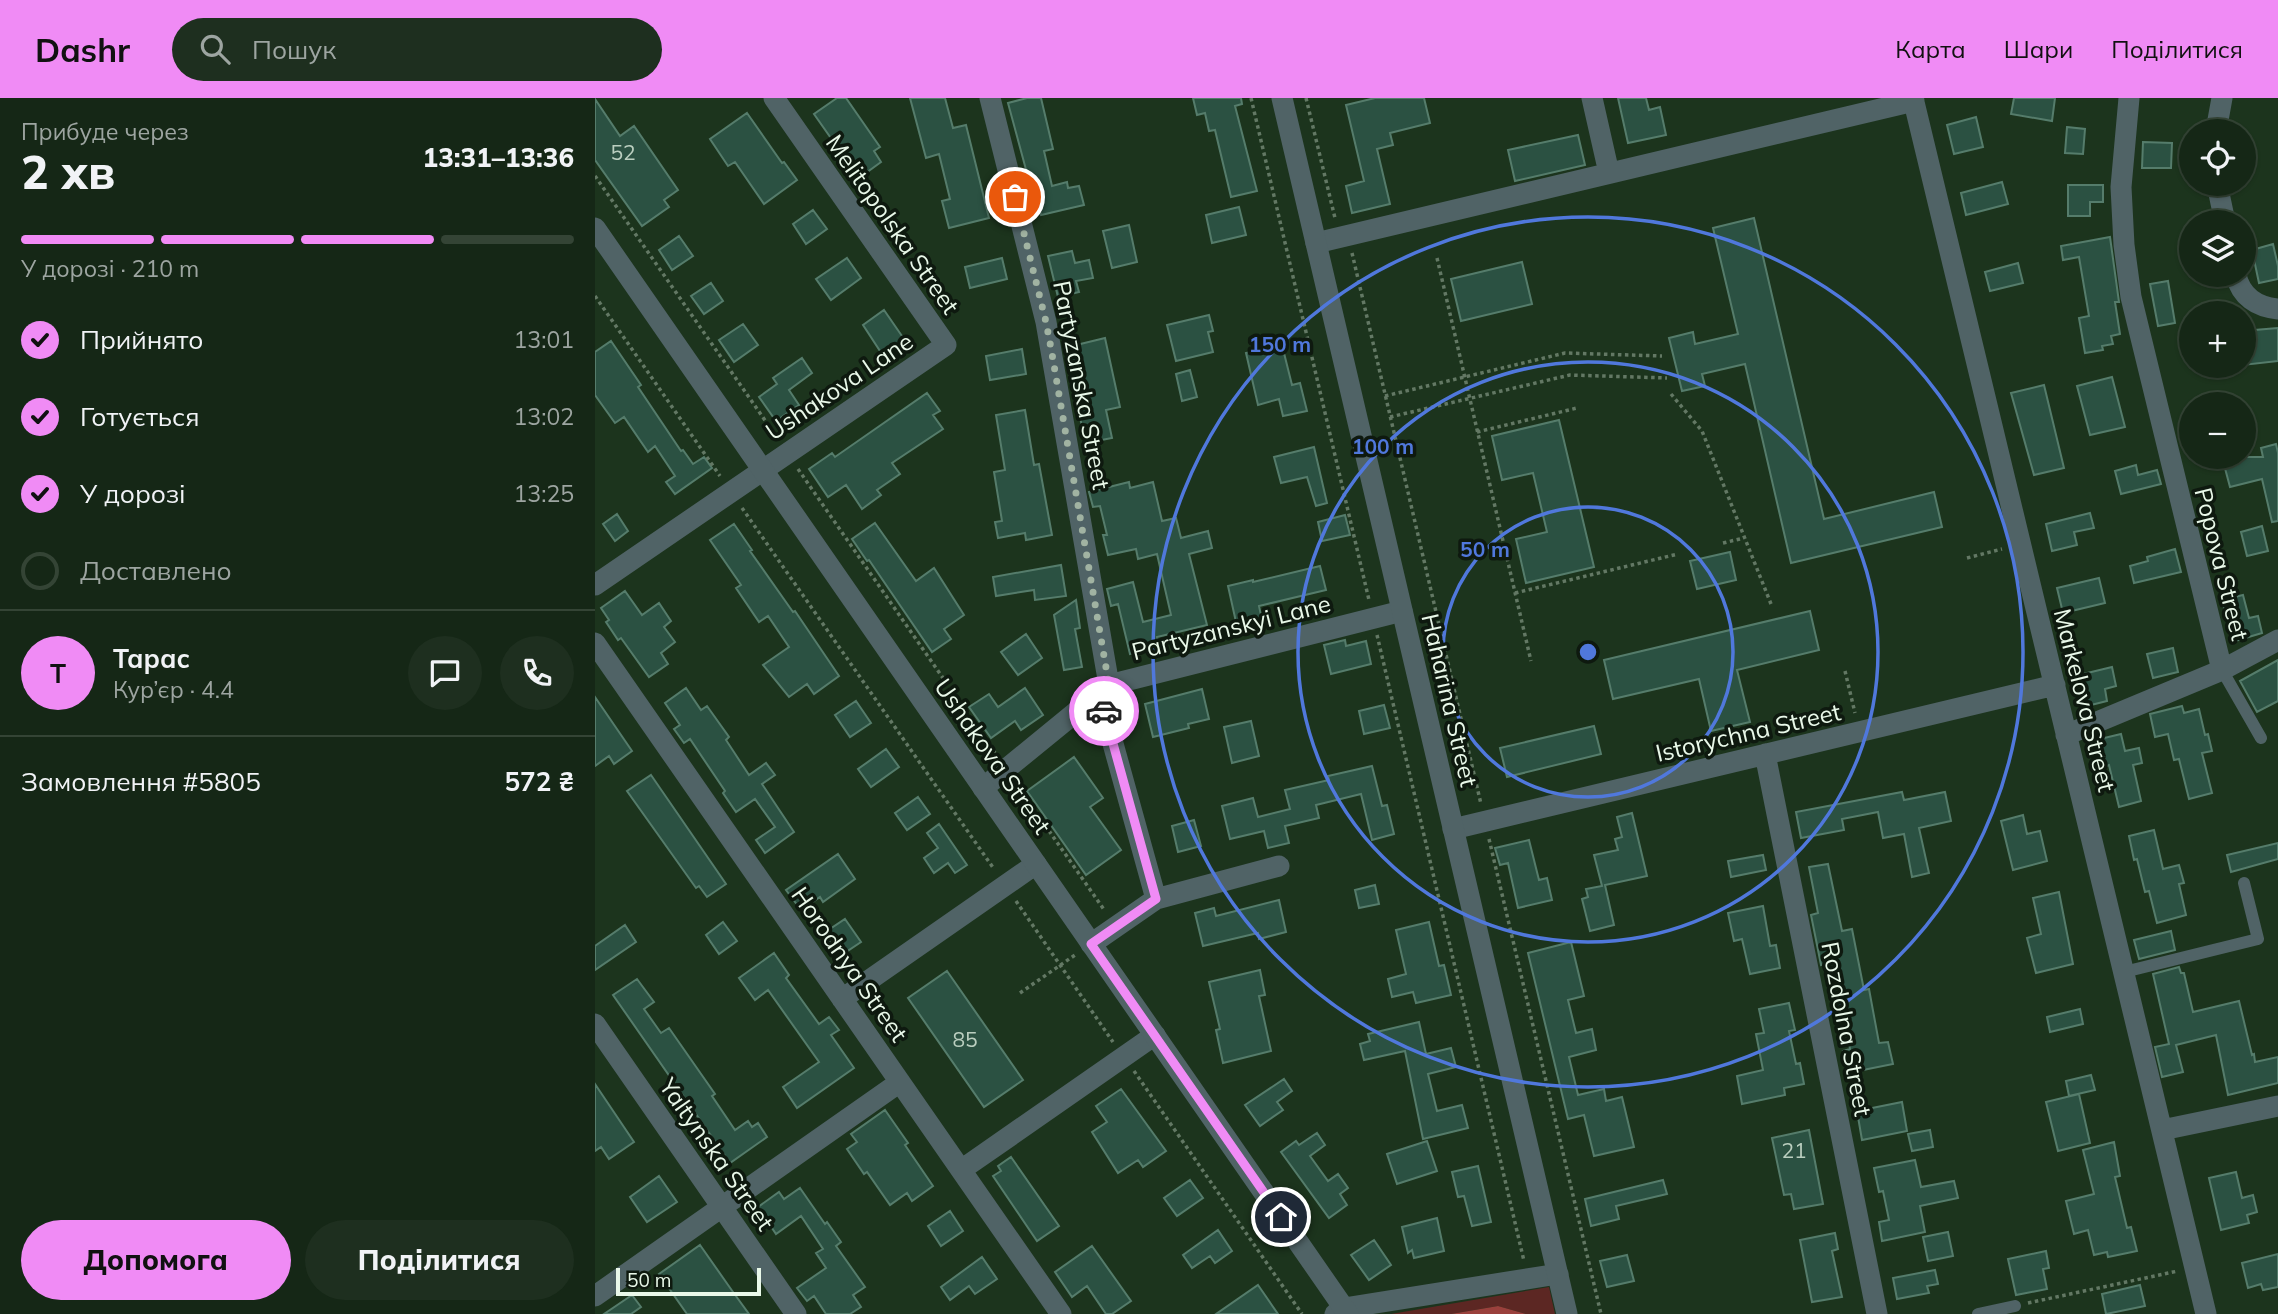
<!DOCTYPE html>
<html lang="uk">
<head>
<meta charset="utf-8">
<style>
  :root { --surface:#152716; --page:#1e2f1f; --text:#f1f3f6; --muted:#9da5a1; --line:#344435; --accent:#f08bf5 }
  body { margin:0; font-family:Mulish,sans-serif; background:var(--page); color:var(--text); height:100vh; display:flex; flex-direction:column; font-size:26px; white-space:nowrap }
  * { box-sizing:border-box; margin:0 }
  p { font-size:23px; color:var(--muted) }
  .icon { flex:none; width:38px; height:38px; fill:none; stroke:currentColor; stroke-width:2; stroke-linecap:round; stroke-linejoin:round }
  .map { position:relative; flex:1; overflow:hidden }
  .drawer { display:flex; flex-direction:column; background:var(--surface); width:595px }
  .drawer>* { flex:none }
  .tools { position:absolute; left:1584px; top:21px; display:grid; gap:14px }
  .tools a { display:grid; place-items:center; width:77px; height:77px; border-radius:50%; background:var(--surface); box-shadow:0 2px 5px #0004,0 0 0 2px var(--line); font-size:35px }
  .scale { position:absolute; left:21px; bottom:18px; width:145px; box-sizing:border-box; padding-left:7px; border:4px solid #e9f8e9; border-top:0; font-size:19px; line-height:24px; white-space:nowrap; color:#e9f8e9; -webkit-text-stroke:5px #0e190f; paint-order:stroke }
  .pin { position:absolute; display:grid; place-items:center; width:60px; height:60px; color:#fff; margin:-30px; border:4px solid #fff; border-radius:50%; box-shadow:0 2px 7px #0007 }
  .courier { position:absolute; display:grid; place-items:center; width:70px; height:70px; margin:-35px; border:5px solid #f08bf5; border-radius:50%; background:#fff; color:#222; box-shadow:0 2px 9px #0007 }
  .head em { font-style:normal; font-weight:800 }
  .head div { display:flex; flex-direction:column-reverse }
  .head { display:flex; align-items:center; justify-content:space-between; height:119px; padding:0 21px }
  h1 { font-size:46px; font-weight:800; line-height:52px }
  .bar { display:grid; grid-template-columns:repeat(4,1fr); gap:10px 7px; align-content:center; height:84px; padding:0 21px }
  .bar i { height:9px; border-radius:5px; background:var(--line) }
  .bar .on { background:var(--accent) }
  .bar p { grid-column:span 4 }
  .line { display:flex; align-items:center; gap:18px; padding:0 21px; border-top:2px solid var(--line) }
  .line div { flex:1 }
  .round { display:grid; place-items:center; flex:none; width:74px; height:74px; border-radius:37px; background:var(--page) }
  ol { padding:0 21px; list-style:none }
  li { display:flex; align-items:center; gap:21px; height:77px }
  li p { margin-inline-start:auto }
  li .icon { padding:7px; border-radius:50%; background:var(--accent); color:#111; stroke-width:4 }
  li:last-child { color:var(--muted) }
  li i { width:38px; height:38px; border:4px solid var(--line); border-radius:50% }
  .cta { display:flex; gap:14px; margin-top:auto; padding:14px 21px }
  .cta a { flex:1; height:80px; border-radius:42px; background:var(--accent); color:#111; font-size:28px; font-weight:800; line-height:80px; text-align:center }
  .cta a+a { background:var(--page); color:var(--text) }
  header { display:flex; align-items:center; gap:42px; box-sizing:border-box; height:98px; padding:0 35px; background:var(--accent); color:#111 }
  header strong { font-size:33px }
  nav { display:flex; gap:38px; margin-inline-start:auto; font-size:24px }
  .search { width:490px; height:63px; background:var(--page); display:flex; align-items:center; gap:18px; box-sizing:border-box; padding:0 24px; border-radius:38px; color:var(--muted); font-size:26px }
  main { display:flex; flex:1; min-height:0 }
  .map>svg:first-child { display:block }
</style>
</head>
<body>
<header>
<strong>Dashr</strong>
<div class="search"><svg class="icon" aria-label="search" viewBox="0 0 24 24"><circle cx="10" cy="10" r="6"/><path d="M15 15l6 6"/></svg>Пошук</div>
<nav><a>Карта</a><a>Шари</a><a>Поділитися</a></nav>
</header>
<main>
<section class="drawer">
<div class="head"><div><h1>2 хв</h1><p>Прибуде через</p></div><em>13:31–13:36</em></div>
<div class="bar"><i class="on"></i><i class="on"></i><i class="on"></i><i></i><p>У дорозі · 210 m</p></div>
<ol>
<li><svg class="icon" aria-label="check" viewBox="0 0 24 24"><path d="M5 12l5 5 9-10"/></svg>Прийнято<p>13:01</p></li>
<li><svg class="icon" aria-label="check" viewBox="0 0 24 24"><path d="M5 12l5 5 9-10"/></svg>Готується<p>13:02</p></li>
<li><svg class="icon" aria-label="check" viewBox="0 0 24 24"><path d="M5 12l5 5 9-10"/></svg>У дорозі<p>13:25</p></li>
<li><i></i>Доставлено</li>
</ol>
<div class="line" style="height:126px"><b class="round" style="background:var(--accent);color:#111">Т</b><div><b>Тарас</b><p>Кур’єр · 4.4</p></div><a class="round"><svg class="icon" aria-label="chat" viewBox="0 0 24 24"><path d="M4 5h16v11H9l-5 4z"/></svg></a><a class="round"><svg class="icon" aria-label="phone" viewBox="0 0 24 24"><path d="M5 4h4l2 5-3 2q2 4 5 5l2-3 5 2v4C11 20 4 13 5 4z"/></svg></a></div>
<div class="line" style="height:91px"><div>Замовлення #5805</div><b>572 ₴</b></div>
<div class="cta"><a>Допомога</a><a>Поділитися</a></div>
</section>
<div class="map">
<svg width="1683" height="1216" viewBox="0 0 1683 1216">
  <rect width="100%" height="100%" fill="#1c341d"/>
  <!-- green -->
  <path fill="#5c2723" d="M954,1189L960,1216H931L903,1208L856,1216H796Z"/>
  <!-- forest -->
  <path fill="#9a403c" d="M903,1208L931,1216H856Z"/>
  <!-- building -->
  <path fill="#2b5142" stroke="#557c6b" stroke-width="2" d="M242,0H251L285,49L279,53L286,64L264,80L219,16Z
    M315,0H350L358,30L371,27L394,120L354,130L347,103L355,101L344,56L331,60Z
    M432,0H446L458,51L449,53L457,88L472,84L473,90L484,88L489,107L446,117L436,78L433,79L413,5Z
    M598,0H646L647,6L640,8L662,93L636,99L620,32L614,33L610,15L602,17Z
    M780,0H829L835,25L795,35L798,47L782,51L795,106L757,115L751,88L769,83L751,7Z
    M1023,0H1051L1054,12L1065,9L1071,37L1033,45Z
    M1419,0H1460L1457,23L1416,16Z
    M0,1L25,38L39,28L83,92L69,102L74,109L47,128L0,62Z
    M152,15L187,65L189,64L202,82L169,106L140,64L133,68L115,41Z
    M1381,19L1388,49L1359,56L1352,27Z
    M1472,29L1490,31L1488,56L1470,55Z
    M983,37L990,67L920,83L913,52Z
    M1548,44L1577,45L1576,70H1547Z
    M1407,84L1413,106L1371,117L1366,95Z
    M1473,87H1508V104H1495V118H1473Z
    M644,109L651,137L617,145L611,117Z
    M218,112L232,131L211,146L198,126Z
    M1159,120L1229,421L1339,394L1347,429L1196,465L1150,266L1107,276L1110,288L1087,293L1074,240L1098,234L1100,246L1143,236L1118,130Z
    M534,127L542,164L517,170L508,133Z
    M84,138L98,158L77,172L64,152Z
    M1515,139L1524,204H1520L1525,236L1516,238L1518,246L1507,248L1508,252L1490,255L1484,220L1494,218L1484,159L1468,162L1466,148Z
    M1678,146L1683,168V181L1664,185L1657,152Z
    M477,153L480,165L494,162L498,180L481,183L484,194L463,199L453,158Z
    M252,160L266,180L236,202L221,181Z
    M407,160L412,181L375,190L370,169Z
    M927,164L937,206L866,223L856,181Z
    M1423,165L1428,185L1395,193L1390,174Z
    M1573,183L1580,225L1563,228L1555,186Z
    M116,185L128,203L109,216L96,198Z
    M289,212L309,241L287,256L268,227Z
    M614,217L618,233L613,234L618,254L581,263L572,227Z
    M148,226L163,247L139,264L124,242Z
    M1683,230V263L1648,267V233Z
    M510,240L525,309L511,312L517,340L491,345L482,307L490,305L483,273L480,274L473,249Z
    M16,243L46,287L43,289L86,353L88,352L98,366L109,359L117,370L80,396L71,384L80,378L60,348L53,354L29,319L20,325L0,297V254Z
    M687,247L697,287L705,285L712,313L688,318L684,301L663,307L651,255Z
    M427,251L431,276L395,282L391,258Z
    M207,260L217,275L194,292L204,307L181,323L164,299L182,286L178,280Z
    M595,272L602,299L587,303L581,276Z
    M1517,279L1530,329L1495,337L1482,288Z
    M1449,287L1469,370L1439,377L1416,295Z
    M332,295L345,313L338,317L348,331L297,365L305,376L282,392L286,397L267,411L251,387L233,399L214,371L237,355L240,359Z
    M430,312L439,367L444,366L457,437L431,442L430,435L403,440L400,424L407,423L399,374L410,372L401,317Z
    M964,322L999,469L931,485L921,441L952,434L938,375L907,382L897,338Z
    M1681,346L1683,355V423L1677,424L1667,381L1635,389L1627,359H1668L1666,350Z
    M719,349L732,405L721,408L712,379L686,385L679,359Z
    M1541,367L1543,377L1562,372L1566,386L1526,396L1520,373Z
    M534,384L535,390L558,384L567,423L581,420L586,440L613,433L617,450L594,456L612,527L562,539L564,549L535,556L523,506L516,508L512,491L538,484L548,524L576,517L562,456L543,461L541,451L513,457L508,437H512L505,408L498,409L494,394Z
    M1495,415L1499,430L1479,434L1482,447L1457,453L1451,426Z
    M22,416L33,433L20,443L8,426Z
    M750,417L755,437L727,443L723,424Z
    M280,425L321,483L339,470L369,517L349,531L356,541L337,554L274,462L272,463L257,441Z
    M139,426L157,452L155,453L198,514L200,513L244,578L219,596L212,586L194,599L168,567L194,549L173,518L164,524L141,490L146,487L115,442Z
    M1667,428L1673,453L1652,458L1646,434Z
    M1580,451L1586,474L1539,485L1535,468L1553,463L1552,459Z
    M1135,454L1141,482L1102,491L1095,463Z
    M466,467L471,498L440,502L439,492L401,498L398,479Z
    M725,468L731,492L664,508L668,527L643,533L633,488L658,482V484Z
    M1504,480L1510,505L1468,515L1462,490Z
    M30,493L47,517L64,505L76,523L69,529L80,544L66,555L73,566L54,579L26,540L23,542L11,524L14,522L6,510Z
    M1648,497L1654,520L1663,518L1667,535L1637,544L1627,502Z
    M481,502L485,530L480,531L487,569L469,572L459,517Z
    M1215,513L1224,552L1142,572L1155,624L1116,633L1104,581L1018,601L1009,562Z
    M431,536L447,560L423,577L406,554Z
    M750,542L751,548L771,543L776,566L736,576L729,547Z
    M1578,550L1583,574L1558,580L1552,556Z
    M1683,562V603L1662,614L1645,583Z
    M1517,569L1521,588L1510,591L1512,603L1492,608L1484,577Z
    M91,590L106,612L112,608L134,639L131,642L154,677L171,665L180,677L167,686L199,734L170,755L161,742L180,729L160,701L141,714L128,695L130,693L95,641L89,645L79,631L85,627L70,605Z
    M430,590L448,617L426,632L420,623L396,640L374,609L394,596L403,609Z
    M607,591L614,621L593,626L594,630L558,639L550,606Z
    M0,599L37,653L19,666L14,658L0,668Z
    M261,603L276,625L255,639L240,617Z
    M789,607L795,630L769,636L764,613Z
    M1587,608L1589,615L1604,611L1610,637L1613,636L1617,653L1607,655L1617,695L1594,701L1584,661L1579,662L1573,636L1560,639L1555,616Z
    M656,623L664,658L637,665L629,629Z
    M999,628L1006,656L912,679L905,650Z
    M1526,636L1530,653L1544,650L1547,665L1538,667L1546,703L1524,709L1514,667L1511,668L1505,641Z
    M291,651L304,669L276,689L263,671Z
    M479,659L508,700L495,709L526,752L491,777L432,693Z
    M777,668L787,708L792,707L799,736L777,742L766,696L721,707L724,720L690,728L694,745L673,750L669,733L635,741L627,708L658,700L663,719L695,711L690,692L734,682L733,678Z
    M56,677L131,786L112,799L104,788L101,790L32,693Z
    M1307,694L1309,702L1350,694L1356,723L1324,730L1334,775L1317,779L1309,736L1288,740L1283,714L1247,721L1249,732L1206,740L1201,714Z
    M323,699L335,716L312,732L300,715Z
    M1037,715L1052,778L1010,787L1019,827L995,833L987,801L993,799L991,791L1007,788L999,757L1023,752L1020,741L1027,739L1022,719Z
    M1428,717L1432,736L1445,733L1452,763L1418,772L1406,723Z
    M599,722L606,748L583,754L577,728Z
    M344,726L372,767L360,775L353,765L339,775L329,760L343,750L332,735Z
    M1559,732L1568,771L1584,767L1589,785L1584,786L1591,817L1562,825L1554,793L1550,794L1542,761L1539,762L1534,738Z
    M934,742L944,782L952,780L957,802L923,810L913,765L905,767L900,750Z
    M1683,745V761L1636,774L1632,757Z
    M243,756L260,781L228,804L225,799L206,812L191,792Z
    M1168,757L1171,772L1136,779L1133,763Z
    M1233,766L1247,833L1257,831L1269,892L1274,891L1284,945L1293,944L1298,966L1253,975L1248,953L1255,951L1240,864L1226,867L1216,817L1223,815L1214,769Z
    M780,787L784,806L764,810L760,792Z
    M1464,794L1478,866L1441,875L1432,840L1446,836L1438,800Z
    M684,802L691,834L664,841L663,835L608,848L600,815L619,810L621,818Z
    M1168,808L1175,848L1181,847L1185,870L1155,876L1147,841L1139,843L1133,815Z
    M250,821L266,844L245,858L229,835Z
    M128,824L142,843L124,856L111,837Z
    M834,824L844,868L849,867L856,897L821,905L818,894L797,899L793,881L811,876L801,832Z
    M30,827L41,844L0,872V848Z
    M1576,833L1580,852L1544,861L1539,842Z
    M976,844L989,898L973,902L981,935L997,931L1001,952L974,959L983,997L1009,991L1011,1003L1027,999L1039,1049L999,1058L989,1017L973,1021L933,855Z
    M179,855L194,877L191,880L224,926L234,919L244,932L236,937L259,970L202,1010L188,989L224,964L173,892L160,902L144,880Z
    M1584,869L1586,875H1589L1598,914L1644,903L1657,957L1659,956L1660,964L1683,959V985L1633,997L1621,937L1581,947L1588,974L1567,979L1560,949L1574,946L1558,876Z
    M665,872L670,897L664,898L676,953L628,965L621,932L625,931L614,884Z
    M352,873L428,982L389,1009L313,900Z
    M42,881L59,904L49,911L66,935L74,930L120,996L117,998L140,1032L153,1023L157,1029L163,1025L172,1039L135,1065L18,897Z
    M1194,905L1200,932L1194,933L1201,966L1205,965L1209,986L1189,990L1190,997L1147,1006L1142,978L1168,972L1161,936L1169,935L1164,911Z
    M1485,911L1488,926L1455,934L1452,919Z
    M824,924L831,956L856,950L861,969L833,976L842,1013L867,1007L873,1030L828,1041L810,953L769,962L765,946L775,943L773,936Z
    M1496,977L1500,992L1474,998L1471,983Z
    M689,981L697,993L682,1004L688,1012L665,1028L650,1007Z
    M0,986L39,1044L14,1061L6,1049L0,1053Z
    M526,991L571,1053L548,1069L543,1062L523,1075L497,1034L512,1024L501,1008Z
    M1484,996L1495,1045L1463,1053L1451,1004Z
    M1307,1004L1312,1033L1267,1042L1262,1013Z
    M290,1012L313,1045L310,1047L338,1088L317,1103L312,1095L295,1107L272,1074L269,1076L252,1051L262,1044L256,1036Z
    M1214,1032L1228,1106L1199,1111L1196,1096L1189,1097L1177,1040Z
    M1335,1032L1338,1049L1317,1053L1313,1036Z
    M722,1035L730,1047L715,1058L733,1083L743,1076L753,1090L745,1096L752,1107L734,1120L686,1054L701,1043L704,1047Z
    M832,1043L842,1073L802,1086L792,1056Z
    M1519,1044L1525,1078L1520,1079L1532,1130L1536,1129L1542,1153L1513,1159L1512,1154L1499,1157L1493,1132L1479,1136L1471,1103L1499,1096L1488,1052Z
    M416,1059L464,1128L442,1143L398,1078L406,1073L403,1068Z
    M1320,1062L1326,1089L1359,1083L1363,1100L1325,1108L1330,1134L1287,1143L1284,1124L1294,1122L1288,1093L1284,1094L1279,1070Z
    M883,1068L896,1124L877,1128L869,1098L863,1099L857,1074Z
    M1641,1074L1647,1100L1658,1097L1662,1114L1652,1117L1654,1125L1626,1132L1614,1080Z
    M64,1078L82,1104L52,1124L35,1099Z
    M595,1082L608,1100L582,1118L569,1100Z
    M1068,1082L1072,1096L1021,1108L1024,1121L996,1128L990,1101Z
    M205,1090L230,1126L232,1124L246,1144L241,1148L270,1189L258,1197L266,1209L255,1216H231L219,1198L212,1203L202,1190L231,1170L221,1155L228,1151L206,1118L181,1136L163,1109L184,1094L189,1101Z
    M355,1113L368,1133L346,1148L333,1128Z
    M842,1120L849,1153L819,1160L817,1152L813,1155L807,1129Z
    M623,1132L637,1153L620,1165L615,1158L597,1170L588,1157Z
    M1353,1134L1358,1158L1333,1163L1328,1139Z
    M1240,1135L1243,1151L1237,1153L1247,1199L1217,1204L1205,1142Z
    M779,1142L796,1167L774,1182L756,1157Z
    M105,1147L138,1194L154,1216H92L64,1176Z
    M497,1148L536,1203L517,1216H511L492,1188L477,1199L460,1174Z
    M1451,1153L1454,1170L1448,1171L1452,1191L1421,1197L1413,1161Z
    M1683,1156V1189L1668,1192L1666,1186L1653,1190L1647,1165Z
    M1032,1157L1039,1183L1012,1189L1005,1163Z
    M387,1159L402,1181L380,1196L374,1188L355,1202L346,1189Z
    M1340,1172L1343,1186L1332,1188L1334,1195L1302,1201L1298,1180Z
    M663,1187L683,1216H621Z
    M1545,1187L1550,1208L1511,1216L1507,1196Z
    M37,1197L46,1209L36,1216H9Z"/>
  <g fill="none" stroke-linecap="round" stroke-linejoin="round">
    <!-- path -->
    <path stroke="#637864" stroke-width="3.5" stroke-dasharray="3.5 3.5" stroke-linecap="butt" d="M656,0L774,502
      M711,0L740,120
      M0,78L183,341
      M757,155L886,706
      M842,160L936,563
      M0,198L125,378
      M1076,296L1107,333L1176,506
      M790,298L970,255L1067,258
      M795,319L975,277L1072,280
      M882,334L982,310
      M203,371L400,655
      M147,410L399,771
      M1128,445L1149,440
      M1372,460L1407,451
      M920,495L1083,456
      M782,537L929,1163
      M1250,573L1260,615
      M422,687L510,813
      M894,741L1006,1216
      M421,803L518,944
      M425,895L480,857
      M539,973L707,1216
      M1433,1205L1583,1173"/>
    <!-- service -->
    <path stroke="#506366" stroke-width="12" d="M1627,572L1666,640
      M1529,874L1663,841L1649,785
      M1383,1216L1420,1208"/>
    <!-- minor -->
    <path stroke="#506366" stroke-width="21" d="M395,0L451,224L514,587
      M997,0L1014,75
      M1318,0L1611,1216
      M1534,0L1526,89L1529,147L1536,199L1627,572
      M1621,33L1627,0
      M1622,86L1630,124
      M721,145L1319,3
      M1641,177C1646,199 1662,209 1683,211
      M0,487L351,247L179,0
      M0,545L466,1216
      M504,595L561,801
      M1471,637L1627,572L1683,542
      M1170,656L1282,1216
      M388,690L514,587L807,513
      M858,731L1460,587
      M496,846L561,801L684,768
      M247,901L441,766
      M0,926L201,1216
      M1567,1032L1683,1008
      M366,1072L560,937
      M0,1198L305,984
      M740,1216L749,1210L963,1176"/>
    <!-- tertiary -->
    <path stroke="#506366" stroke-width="21" d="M687,0L972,1216
      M0,130L753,1216"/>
  </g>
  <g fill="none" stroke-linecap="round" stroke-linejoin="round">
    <!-- done -->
    <path stroke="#a1b3a2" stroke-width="7" stroke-dasharray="0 12.6" d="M420,99L451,224L456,250L514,587L504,595L509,613"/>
    <!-- route -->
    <path stroke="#f08bf5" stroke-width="9" d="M509,613L561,801L496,846L686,1119"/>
  </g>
  <!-- distance rings -->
  <g fill="none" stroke="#5078dc" stroke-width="3.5">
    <circle cx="993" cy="554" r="145"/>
    <circle cx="993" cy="554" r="290"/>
    <circle cx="993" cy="554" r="435"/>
  </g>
  <g text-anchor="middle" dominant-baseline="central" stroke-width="7" stroke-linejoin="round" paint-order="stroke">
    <!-- number labels -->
    <g font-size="21" fill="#bacebf">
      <text x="28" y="54">52</text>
      <text x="370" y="941">85</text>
      <text x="1199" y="1052">21</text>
    </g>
    <!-- street labels -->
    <g font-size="24" fill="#e9f8e9" stroke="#0e190f">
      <text transform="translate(298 126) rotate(55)">Melitopolska Street</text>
      <text transform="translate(487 287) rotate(79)">Partyzanska Street</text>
      <text transform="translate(244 288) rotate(-34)">Ushakova Lane</text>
      <text transform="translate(1627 466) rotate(76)">Popova Street</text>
      <text transform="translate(636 529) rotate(-14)">Partyzanskyi Lane</text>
      <text transform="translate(855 602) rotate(77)">Haharina Street</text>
      <text transform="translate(1490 602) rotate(76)">Markelova Street</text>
      <text transform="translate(1153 634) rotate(-13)">Istorychna Street</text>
      <text transform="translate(398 658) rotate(55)">Ushakova Street</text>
      <text transform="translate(255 866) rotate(55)">Horodnya Street</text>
      <text transform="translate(1252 931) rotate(79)">Rozdolna Street</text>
      <text transform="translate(122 1056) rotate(55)">Yaltynska Street</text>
    </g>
  </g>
  <circle cx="993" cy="554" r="10" fill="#5078dc" stroke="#0e190f" stroke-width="3.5"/>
  <g font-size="21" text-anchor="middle" font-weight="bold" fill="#5078dc" stroke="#0e190f" stroke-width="7" stroke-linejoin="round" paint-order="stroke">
    <text x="685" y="254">150 m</text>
    <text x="788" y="356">100 m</text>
    <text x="890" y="459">50 m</text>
  </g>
</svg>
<div class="tools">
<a><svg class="icon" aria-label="locate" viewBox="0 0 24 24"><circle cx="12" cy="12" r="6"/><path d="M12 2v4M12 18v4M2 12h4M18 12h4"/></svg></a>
<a><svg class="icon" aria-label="layers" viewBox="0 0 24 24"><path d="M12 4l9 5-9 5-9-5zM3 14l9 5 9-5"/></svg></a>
<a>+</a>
<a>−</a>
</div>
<div class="scale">50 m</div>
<div class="pin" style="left:420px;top:99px;background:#ea580c"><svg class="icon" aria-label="bag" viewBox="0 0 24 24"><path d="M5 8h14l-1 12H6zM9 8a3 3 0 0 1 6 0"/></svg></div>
<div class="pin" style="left:686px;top:1119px;background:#1f2937"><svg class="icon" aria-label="home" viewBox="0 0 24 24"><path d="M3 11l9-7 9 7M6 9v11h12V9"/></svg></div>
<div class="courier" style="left:509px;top:613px"><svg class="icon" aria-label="car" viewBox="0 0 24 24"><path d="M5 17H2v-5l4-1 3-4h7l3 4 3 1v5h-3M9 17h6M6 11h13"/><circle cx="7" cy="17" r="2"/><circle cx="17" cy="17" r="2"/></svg></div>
</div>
</main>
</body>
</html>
